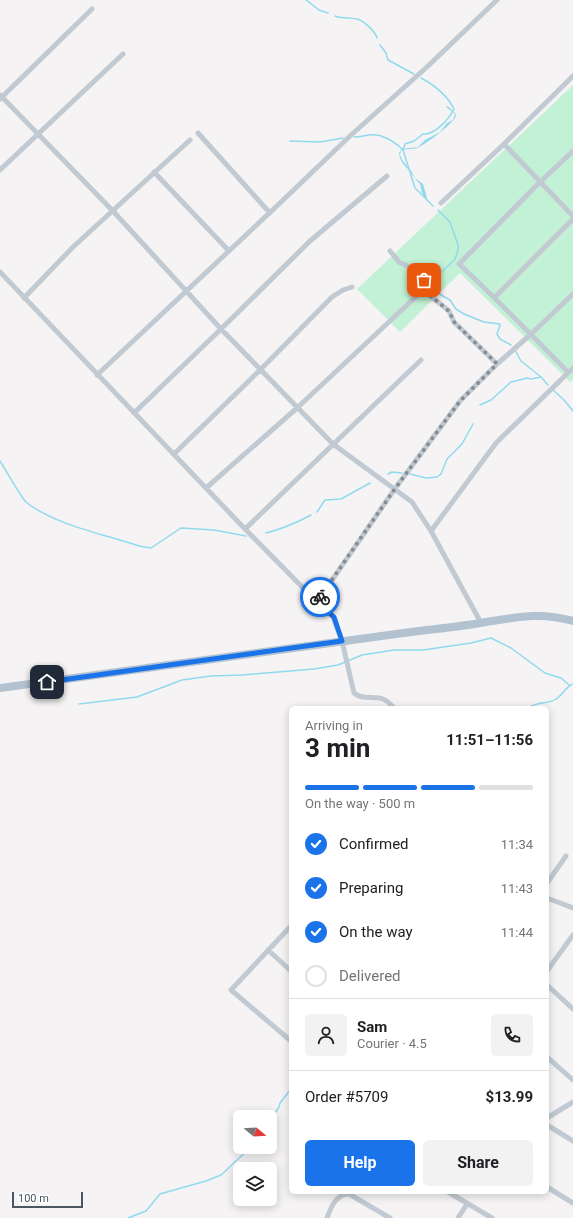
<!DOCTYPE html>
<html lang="en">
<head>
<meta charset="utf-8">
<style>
  :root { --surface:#fff; --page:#f2f2f2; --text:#202124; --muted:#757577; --line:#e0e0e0; --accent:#1a73e8 }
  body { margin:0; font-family:Roboto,sans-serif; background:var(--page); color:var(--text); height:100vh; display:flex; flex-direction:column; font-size:15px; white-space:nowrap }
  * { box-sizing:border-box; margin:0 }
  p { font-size:13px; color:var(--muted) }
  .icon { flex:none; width:22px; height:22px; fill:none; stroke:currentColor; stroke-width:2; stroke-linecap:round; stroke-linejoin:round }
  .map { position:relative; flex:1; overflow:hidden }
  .side { position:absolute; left:289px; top:706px; width:260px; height:488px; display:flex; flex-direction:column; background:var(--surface); border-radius:6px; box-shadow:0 2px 10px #0003 }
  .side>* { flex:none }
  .needle { width:26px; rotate:108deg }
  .tools { position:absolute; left:233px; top:1110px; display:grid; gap:8px }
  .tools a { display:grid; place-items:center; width:44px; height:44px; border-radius:6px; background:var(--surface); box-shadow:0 2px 10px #0003; font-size:20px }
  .scale { position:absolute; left:12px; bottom:10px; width:71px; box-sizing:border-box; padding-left:4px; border:2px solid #4a5661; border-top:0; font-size:11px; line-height:14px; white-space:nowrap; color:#4a5661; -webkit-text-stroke:3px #fff; paint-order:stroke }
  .pin { position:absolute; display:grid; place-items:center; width:34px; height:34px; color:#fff; margin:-17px; border-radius:8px; box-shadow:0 2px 6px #0006 }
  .courier { position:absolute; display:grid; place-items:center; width:40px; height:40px; margin:-20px; border:3px solid #1a73e8; border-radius:50%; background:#fff; color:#222; box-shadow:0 1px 5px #0007 }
  .head em { font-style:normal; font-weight:700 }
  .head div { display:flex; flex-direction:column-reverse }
  .head { display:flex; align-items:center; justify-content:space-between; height:68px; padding:0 16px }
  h1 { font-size:26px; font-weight:700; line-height:30px }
  .bar { display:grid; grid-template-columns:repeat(4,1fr); gap:6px 4px; align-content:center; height:48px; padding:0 16px }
  .bar i { height:5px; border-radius:3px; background:var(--line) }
  .bar .selected { background:var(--accent) }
  .bar p { grid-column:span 4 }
  .line { display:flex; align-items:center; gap:10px; padding:0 16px; border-top:1px solid var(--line) }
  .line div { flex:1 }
  .round { display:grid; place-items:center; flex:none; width:42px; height:42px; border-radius:6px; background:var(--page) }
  ol { padding:0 16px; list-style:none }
  li { display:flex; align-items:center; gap:12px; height:44px }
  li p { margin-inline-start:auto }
  li .icon { padding:4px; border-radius:50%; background:var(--accent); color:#fff; stroke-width:4 }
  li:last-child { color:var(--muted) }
  li i { width:22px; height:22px; border:2px solid var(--line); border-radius:50% }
  .primary-button { display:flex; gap:8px; margin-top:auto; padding:8px 16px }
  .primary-button a { flex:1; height:46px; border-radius:6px; background:var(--accent); color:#fff; font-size:16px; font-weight:700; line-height:46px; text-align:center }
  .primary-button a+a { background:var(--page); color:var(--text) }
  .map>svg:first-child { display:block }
</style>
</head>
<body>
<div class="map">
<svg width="573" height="1218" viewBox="0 0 573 1218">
  <rect width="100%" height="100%" fill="#f5f3f3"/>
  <!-- green -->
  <path fill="#c3f1d5" d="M573,85V380L570,382L460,273L400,332L357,289Z"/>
  <!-- water -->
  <path fill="#90daee" d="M447,106C450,108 455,112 456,115C457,121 426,144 419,147C415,150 407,148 401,151L400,155L403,161L412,172L415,178L423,184L427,198L426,199L422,193L420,184C416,180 415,178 411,173C406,166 400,163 399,153L402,149L418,147L425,140L440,132L447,123L453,120L455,114L446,107Z"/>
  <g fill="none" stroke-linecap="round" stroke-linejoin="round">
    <!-- stream -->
    <path stroke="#90daee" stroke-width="1.5" d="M306,0L319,10L328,13
      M335,16C342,19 349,17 357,19C364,21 375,31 377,38
      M380,45L386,53L388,60L414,74
      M421,78C434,85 447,95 454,109C449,119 435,135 423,134L414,141L405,144L403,150L415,188L433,206
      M354,137C361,137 369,134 376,135C385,136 397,143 403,150
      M290,141L320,142L343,138
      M438,210L450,222L458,245V250L455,259L452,262L433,280V284L441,295L450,300L456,309L464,314L484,322L500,324V325L497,334L500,339L511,345
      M515,350L521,361L541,377L548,385
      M553,390L563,399L573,411
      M480,405L491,400L511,382L527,378L531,379L541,377
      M0,461C6,470 21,498 27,503C58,526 104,534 139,546L151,548L181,528L214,530L246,536
      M388,474L392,472L402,473
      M410,474L426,478L437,477L441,474L447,459L462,444L473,424
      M317,512L325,500L341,499L370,483
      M266,533C282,529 296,523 311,515
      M79,704L137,697L182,680L211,676L242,675L314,669L338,665L362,655L394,650H423L471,643L491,638L511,648L545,673L561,678L569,685
      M528,708C539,700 547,705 556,699C563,695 566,686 573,684
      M270,1121L279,1107L280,1103L291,1089
      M128,1218L146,1211L160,1194L206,1181L221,1175L251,1147"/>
    <!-- street -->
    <path stroke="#c1cad2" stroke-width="5" d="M0,95L112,210L221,329L333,444L412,502L431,531L481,623
      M0,99L92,9
      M198,133L270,213
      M504,144L573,216
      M0,170L123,54
      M154,172L229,251
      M441,203L504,144L573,76
      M0,272L245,529L317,602L333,617L342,641L354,693C361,700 374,696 383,699C388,701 391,705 394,708
      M423,290L449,311L454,322L497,364
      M495,297L573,219
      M24,298L73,247L190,140
      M568,372C532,336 497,299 459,264L540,182L573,151
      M97,375L280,203L350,136L428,66L497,0
      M134,413L221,329L310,241L387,176
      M174,454L261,369L332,297L343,290L352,287
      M206,488L297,408L423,290L425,285L424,280L416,270L399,262L390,251
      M245,529L421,360
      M431,531L496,443L573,368
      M317,602L394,490L460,401L497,364L530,335L573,294
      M547,883L566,856
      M547,898L573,908
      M291,926L231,990L291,1041
      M268,950L291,971
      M547,971L573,935
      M547,985L573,1009
      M547,1057L573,1080
      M547,1118L573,1102
      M547,1125L573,1141
      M547,1187L573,1203
      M448,1192L492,1218
      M349,1194L390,1218
      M327,1218C331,1207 336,1194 349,1194
      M458,1218L467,1204"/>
    <!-- primary -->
    <path stroke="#b3c2d1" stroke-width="8" d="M0,688C137,669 274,650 411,632C434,629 457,627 480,623C515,618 537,611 573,621"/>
  </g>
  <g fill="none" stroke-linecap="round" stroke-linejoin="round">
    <!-- done -->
    <path stroke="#868d94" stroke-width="4" stroke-dasharray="0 7.2" d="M320,597L394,490L460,401L497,364L454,322L449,311L423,290L425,285L424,280"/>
    <!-- route -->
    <path stroke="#1a73e8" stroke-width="5" d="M47,682L342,641L334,617L317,602L320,597"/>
  </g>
</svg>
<div class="tools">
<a><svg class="needle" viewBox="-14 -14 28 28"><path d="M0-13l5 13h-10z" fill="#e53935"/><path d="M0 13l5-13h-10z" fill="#757577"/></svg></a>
<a><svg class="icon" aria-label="layers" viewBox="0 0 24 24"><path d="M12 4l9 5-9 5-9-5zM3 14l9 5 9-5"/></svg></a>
</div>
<div class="scale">100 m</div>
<div class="pin" style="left:424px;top:280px;background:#ea580c"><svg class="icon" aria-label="bag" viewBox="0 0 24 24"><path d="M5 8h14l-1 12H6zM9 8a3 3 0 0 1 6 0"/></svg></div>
<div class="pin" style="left:47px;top:682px;background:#1f2937"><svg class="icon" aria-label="home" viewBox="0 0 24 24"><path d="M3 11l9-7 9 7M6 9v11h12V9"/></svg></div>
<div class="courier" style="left:320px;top:597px"><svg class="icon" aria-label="bike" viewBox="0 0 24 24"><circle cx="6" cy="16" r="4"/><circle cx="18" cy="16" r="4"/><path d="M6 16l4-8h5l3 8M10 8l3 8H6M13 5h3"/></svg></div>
<section class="side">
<div class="head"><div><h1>3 min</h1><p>Arriving in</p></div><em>11:51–11:56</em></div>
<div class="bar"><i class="selected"></i><i class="selected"></i><i class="selected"></i><i></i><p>On the way · 500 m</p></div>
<ol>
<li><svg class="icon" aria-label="check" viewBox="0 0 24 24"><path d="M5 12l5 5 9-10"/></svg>Confirmed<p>11:34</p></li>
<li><svg class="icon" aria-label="check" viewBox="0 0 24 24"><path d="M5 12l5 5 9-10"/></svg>Preparing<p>11:43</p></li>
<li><svg class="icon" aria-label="check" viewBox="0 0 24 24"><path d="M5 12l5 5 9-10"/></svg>On the way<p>11:44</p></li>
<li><i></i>Delivered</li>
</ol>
<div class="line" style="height:72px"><a class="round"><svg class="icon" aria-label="person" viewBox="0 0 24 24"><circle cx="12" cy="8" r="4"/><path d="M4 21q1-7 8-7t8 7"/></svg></a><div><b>Sam</b><p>Courier · 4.5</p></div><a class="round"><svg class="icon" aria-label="phone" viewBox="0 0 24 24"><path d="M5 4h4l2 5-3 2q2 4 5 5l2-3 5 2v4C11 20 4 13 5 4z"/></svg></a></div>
<div class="line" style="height:52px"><div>Order #5709</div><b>$13.99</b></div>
<div class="primary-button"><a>Help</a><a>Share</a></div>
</section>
</div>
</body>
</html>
